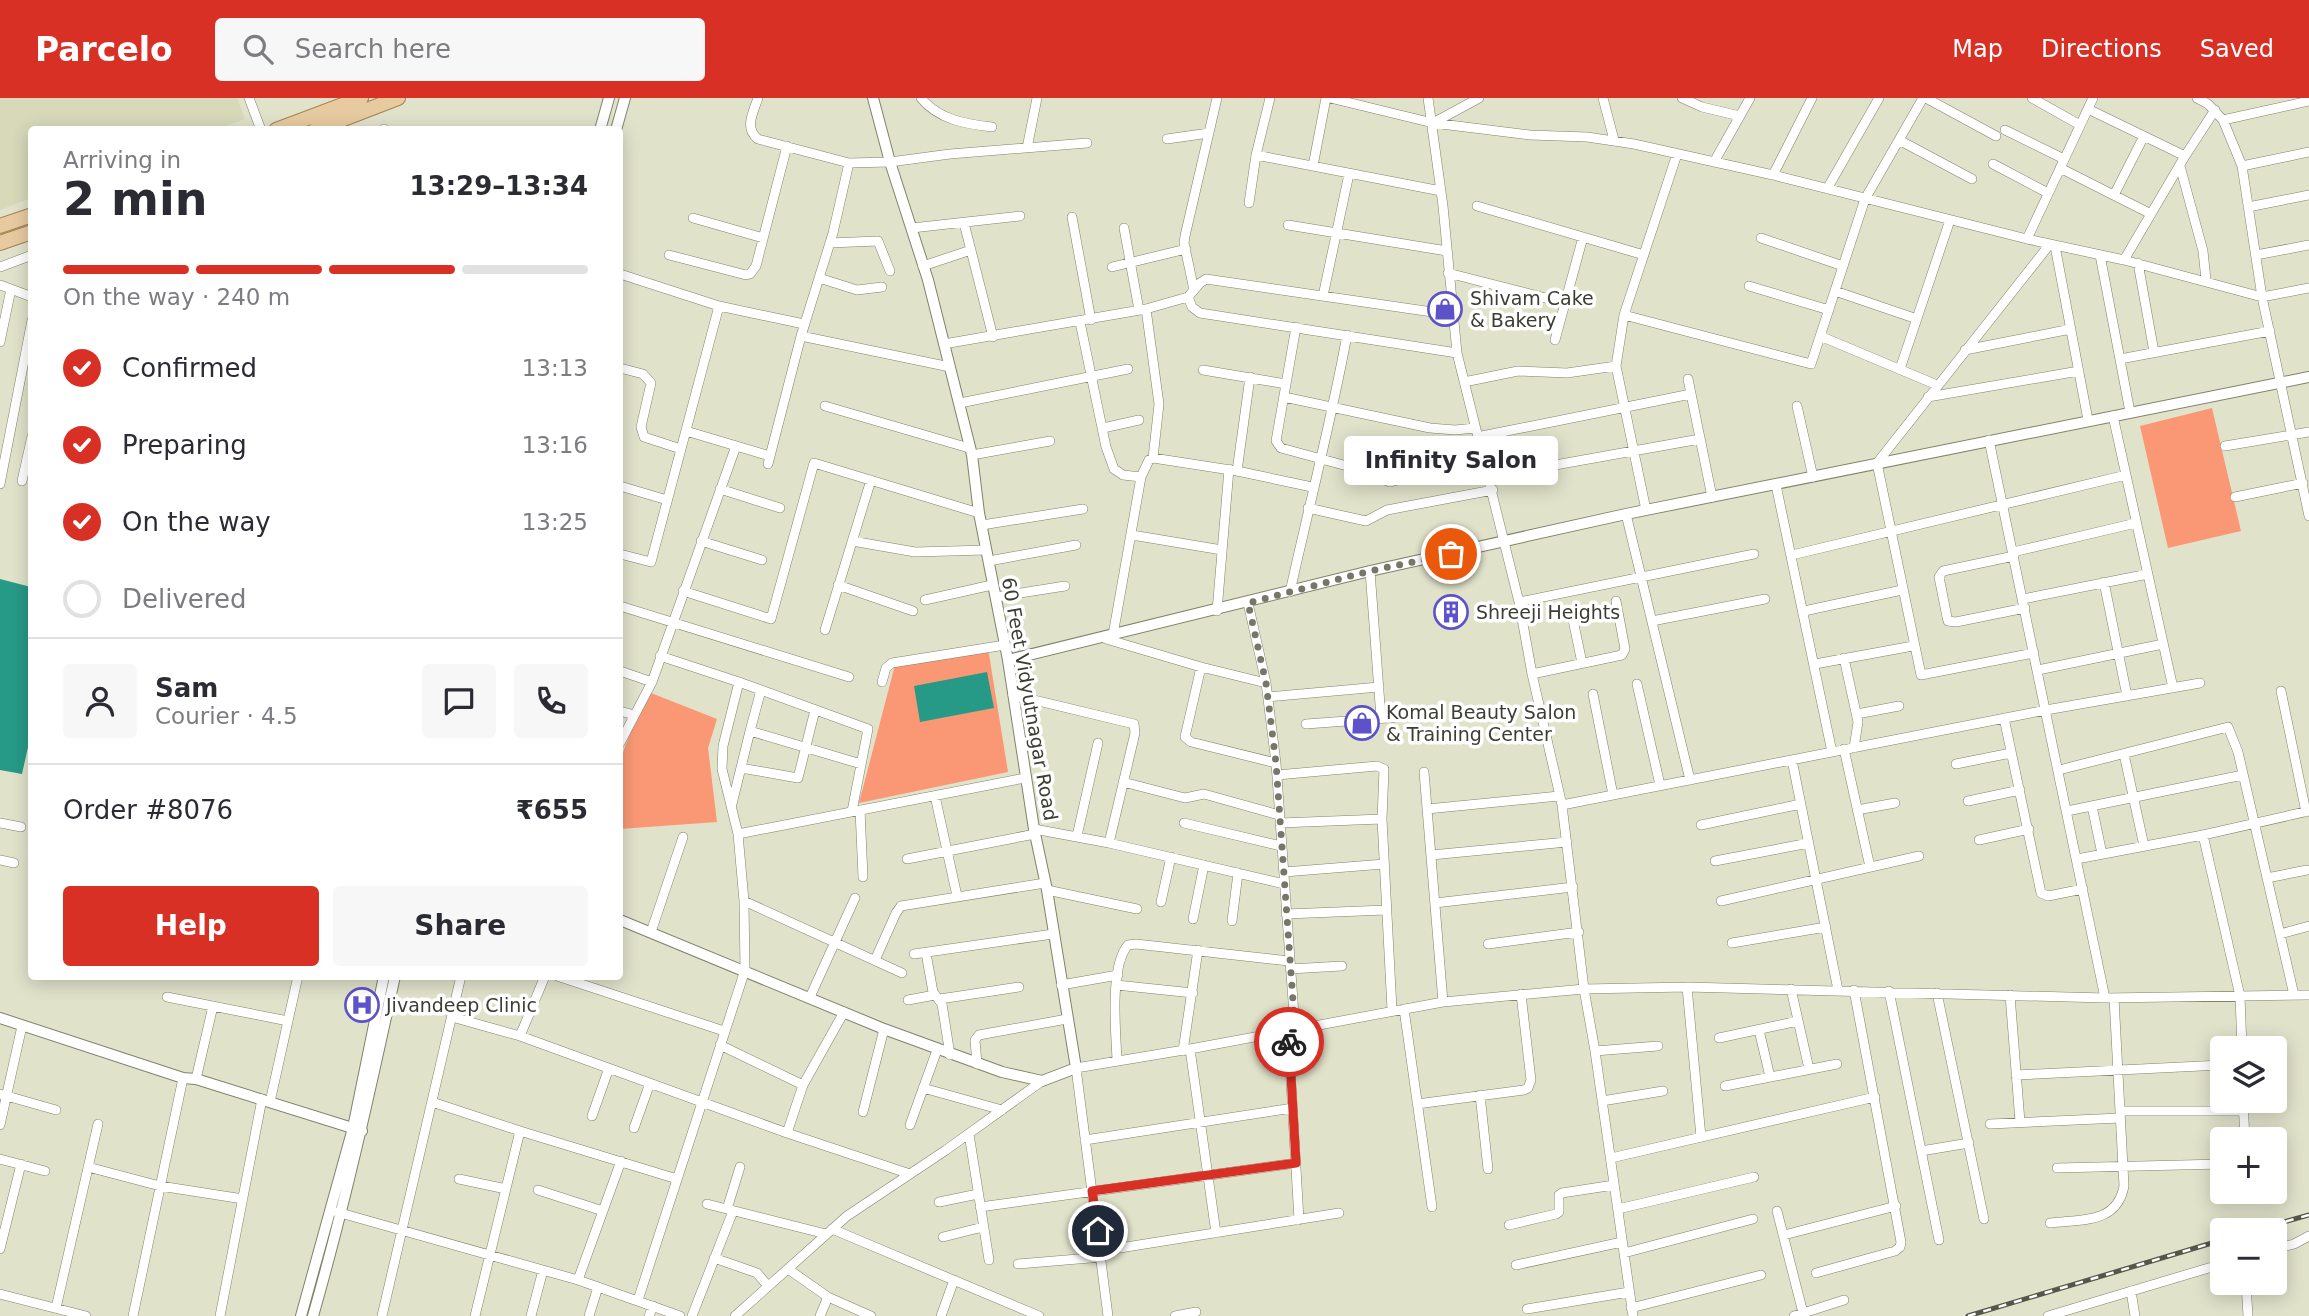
<!DOCTYPE html>
<html lang="en">
<head>
<meta charset="utf-8">
<style>
  :root { --surface:#fff; --page:#f7f7f7; --text:#2b2b33; --muted:#7c7c81; --line:#e1e1e2; --accent:#d93025 }
  body { margin:0; font-family:"DejaVu Sans",sans-serif; background:var(--page); color:var(--text); height:100vh; display:flex; flex-direction:column; font-size:26px; white-space:nowrap }
  * { box-sizing:border-box; margin:0 }
  p { font-size:23px; color:var(--muted) }
  .icon { flex:none; width:38px; height:38px; fill:none; stroke:currentColor; stroke-width:2; stroke-linecap:round; stroke-linejoin:round }
  .map { position:relative; flex:1; overflow:hidden }
  .drawer { position:absolute; left:28px; top:28px; width:595px; height:854px; display:flex; flex-direction:column; background:var(--surface); border-radius:7px; box-shadow:0 4px 18px #0003 }
  .drawer>* { flex:none }
  .tools { position:absolute; left:2210px; top:938px; display:grid; gap:14px }
  .tools a { display:grid; place-items:center; width:77px; height:77px; border-radius:7px; background:var(--surface); box-shadow:0 4px 18px #0003; font-size:35px }
  .pin { position:absolute; display:grid; place-items:center; width:60px; height:60px; color:#fff; margin:-30px; border:4px solid #fff; border-radius:50%; box-shadow:0 2px 7px #0007 }
  .courier { position:absolute; display:grid; place-items:center; width:70px; height:70px; margin:-35px; border:5px solid #d93025; border-radius:50%; background:#fff; color:#222; box-shadow:0 2px 9px #0007 }
  .bubble { position:absolute; height:49px; border-radius:7px; background:var(--surface); box-shadow:0 4px 18px #0003; font-size:23px; font-weight:600; line-height:49px; text-align:center }
  .overview em { font-style:normal; font-weight:600 }
  .overview div { display:flex; flex-direction:column-reverse }
  .overview { display:flex; align-items:center; justify-content:space-between; height:119px; padding:0 35px }
  h1 { font-size:46px; font-weight:600; line-height:52px }
  .bar { display:grid; grid-template-columns:repeat(4,1fr); gap:10px 7px; align-content:center; height:84px; padding:0 35px }
  .bar i { height:9px; border-radius:5px; background:var(--line) }
  .bar .current { background:var(--accent) }
  .bar p { grid-column:span 4 }
  .line { display:flex; align-items:center; gap:18px; padding:0 35px; border-top:2px solid var(--line) }
  .line div { flex:1 }
  .round { display:grid; place-items:center; flex:none; width:74px; height:74px; border-radius:7px; background:var(--page) }
  ol { padding:0 35px; list-style:none }
  li { display:flex; align-items:center; gap:21px; height:77px }
  li p { margin-inline-start:auto }
  li .icon { padding:7px; border-radius:50%; background:var(--accent); color:#fff; stroke-width:4 }
  li:last-child { color:var(--muted) }
  li i { width:38px; height:38px; border:4px solid var(--line); border-radius:50% }
  .cta { display:flex; gap:14px; margin-top:auto; padding:14px 35px }
  .cta a { flex:1; height:80px; border-radius:7px; background:var(--accent); color:#fff; font-size:28px; font-weight:600; line-height:80px; text-align:center }
  .cta a+a { background:var(--page); color:var(--text) }
  header { display:flex; align-items:center; gap:42px; box-sizing:border-box; height:98px; padding:0 35px; background:var(--accent); color:#fff }
  header strong { font-size:33px }
  nav { display:flex; gap:38px; margin-inline-start:auto; font-size:24px }
  .search { width:490px; height:63px; background:var(--page); display:flex; align-items:center; gap:18px; box-sizing:border-box; padding:0 24px; border-radius:7px; color:var(--muted); font-size:26px }
  .map>svg:first-child { display:block }
</style>
</head>
<body>
<header>
<strong>Parcelo</strong>
<div class="search"><svg class="icon" aria-label="search" viewBox="0 0 24 24"><circle cx="10" cy="10" r="6"/><path d="M15 15l6 6"/></svg>Search here</div>
<nav><a>Map</a><a>Directions</a><a>Saved</a></nav>
</header>
<div class="map">
<svg width="2309" height="1218" viewBox="0 0 2309 1218">
  <rect width="100%" height="100%" fill="#e1e2ca"/>
  <!-- built -->
  <path fill="#d7d9b9" d="M0,0H237L245,21L217,31L32,32L31,100L0,112Z"/>
  <!-- green -->
  <path fill="#fa9875" d="M2212,310L2241,433L2168,450L2140,328Z
    M988,550L1008,674L859,705L895,567Z
    M646,593L717,621L708,650L717,724L620,731V662Z"/>
  <!-- water -->
  <path fill="#279a87" d="M0,481L31,489L32,631L22,676L0,672Z
    M987,574L994,610L920,624L914,588Z"/>
  <g fill="none" stroke-linecap="round" stroke-linejoin="round">
    <!-- minor casing -->
    <g stroke="#81826c" stroke-width="10">
      <path id="minor" d="M249,0L261,32
        M758,0C753,15 744,30 758,41L849,65L890,64L950,56L1087,45
        M921,0C939,22 966,26 992,29
        M1330,0L1433,25L1530,37L1587,39L1634,46L1773,77L2027,141L2124,162L2262,199L2309,190
        M1428,0L1443,108L1457,255L1519,504L1532,576L1562,707L1584,891L1595,953L1633,1218
        M1603,0L1614,42
        M1682,0L1702,9L1740,18
        M1926,0L1996,38
        M2032,0L2080,27
        M2197,0L2208,6L2223,22L2242,68L2262,199L2309,418
        M2088,11L2185,58
        M2223,22L2309,3
        M1433,25L1479,0
        M383,32L384,31
        M2005,32L2064,61
        M1167,41L1209,35
        M1899,42L1972,81
        M1027,50L1037,0
        M1256,57L1441,93
        M1714,64L1750,0
        M1993,66L2048,95
        M1313,68L1326,0
        M2180,68L2203,153L2206,182
        M2242,68L2309,54
        M2060,70L2151,116
        M1773,77L1812,0
        M1827,91L1879,0
        M2114,97L2144,38
        M1249,105L1256,57L1270,0
        M1477,108L1644,157
        M2248,109L2309,97
        M1072,119L1091,222
        M693,120L763,140
        M964,125L993,239
        M1288,127L1447,153
        M912,130L1020,118
        M1124,130L1139,212
        M1761,140L1843,168
        M2027,141L2093,0
        M830,145L878,143L890,173
        M2055,148L2088,322
        M669,157L746,177L750,176L756,168L787,48
        M2100,157L2130,314
        M2256,157L2309,147
        M2124,162L2185,58L2215,12
        M2138,165L2154,254
        M923,168L971,152
        M0,169L32,157
        M1112,169L1186,151
        M1448,175L1565,205
        M620,176L719,208L804,226
        M819,180L857,192L882,189
        M0,187L32,199
        M1749,188L1829,212
        M1194,192L1184,145L1185,138L1217,0
        M1835,193L1917,221
        M1323,198L1349,76
        M1188,199L1192,209L1200,215L1457,255
        M1146,211L1159,306L1153,360
        M1624,217L1811,266L1865,101L1923,0
        M1080,224L1106,349L1114,371L1123,377L1141,379
        M1296,229L1276,343L1281,350L1358,371L1390,384L1484,361
        M801,238L950,269
        M1820,238L1937,287
        M1555,242L1583,139
        M0,244L11,191
        M944,246L1146,211L1188,199L1200,185L1206,181L1453,217
        M1965,252L2071,231
        M2120,261L2270,233
        M620,270L643,276L651,285L641,329L644,339L681,351
        M1900,271L1950,122
        M1203,272L1286,286
        M1688,281L1712,399
        M1464,284L1518,273L1567,275L1616,268
        M1284,299L1430,330L1455,332L1475,330
        M1928,299L2079,273
        M960,305L1128,271
        M825,308L969,350
        M1797,308L1813,379
        M2113,318L2173,590
        M1103,330L1139,322
        M686,333L770,358
        M1477,339L1691,296
        M1989,342L2105,900
        M2225,348L2309,334
        M972,357L1050,343
        M768,366L801,238L833,135L849,65
        M1237,373L1250,279
        M1489,379L1700,341
        M22,383L32,338
        M0,386L32,222
        M1776,387L1832,654
        M620,388L667,402
        M720,391L780,410
        M2235,399L2303,385
        M1308,410L1366,423L1387,412L1493,392
        M1646,412L1616,268L1624,217L1677,56
        M1626,416L1690,682
        M982,427L1083,411
        M1132,437L1222,452
        M701,443L762,462
        M852,443L915,454L986,452
        M2013,454L2136,425
        M620,456L651,464L719,208
        M1792,457L2126,377
        M2014,458L1943,473L1939,479L1947,519L1948,523L1956,524L2025,510
        M989,463L1076,447
        M1370,473L1381,620
        M2104,484L2127,598
        M838,487L913,513
        M683,493L771,521L814,365L979,415
        M1290,494C1309,408 1331,324 1347,237
        M996,499L1065,488
        M2023,501L2148,476
        M925,502L992,487
        M1519,504L1754,456
        M1248,505L1266,585L1276,665L1295,931
        M620,508L849,579
        M1217,513L1229,371
        M1804,513L1902,492
        M1572,517L1582,565
        M1652,523L1765,501
        M825,532L871,382
        M1113,537L1141,379L1149,362L1153,360L1237,373L1312,389
        M1106,541L1201,569L1266,585
        M2034,555L1921,577L1877,365L2050,146
        M1844,560L1858,624L1854,650
        M1815,566L1913,548
        M1201,569L1185,639L1191,644L1276,665
        M2038,572L2163,546
        M620,573L652,584
        M1532,576L1622,557L1625,551L1616,503
        M739,584L868,631L852,713
        M882,584L886,570L892,565L1005,547
        M1637,586L1660,687
        M2281,593L2306,714
        M1593,596L1613,697
        M1013,597L1134,626L1135,635L1109,745
        M1268,599L1379,589
        M620,613L634,617
        M1857,616L1899,608
        M2004,620L2041,795L2048,798L2083,791
        M1306,626L1401,619
        M750,633L761,592
        M620,645L652,584L736,348
        M1844,651L1870,769
        M2124,656L2144,748
        M1792,662L1838,892
        M1956,666L2011,655
        M741,670L798,680L815,612
        M2059,672L2228,629L2238,654L2294,897
        M1424,674L1443,904
        M1277,677L1377,668L1384,671L1382,721L1392,912
        M1123,684L1185,700L1204,696L1279,717
        M935,698L957,798
        M1968,703L2020,692
        M732,706L750,633L861,666
        M1562,707L2046,612L2200,585
        M2092,708L2102,756
        M1427,711L1559,698
        M860,712L863,779
        M1857,712L1895,705
        M2067,713L2243,677
        M0,725L21,729
        M1184,725L1281,748
        M1280,725L1382,721
        M1701,727L1801,706
        M1034,731L1109,745L1284,786
        M738,736L1025,680
        M2203,737L2240,898L2242,950
        M1077,738L1098,645
        M1979,742L2029,731
        M1431,757L1567,744
        M907,761L1035,736
        M2077,761L2203,737L2309,713
        M0,762L14,765
        M1715,763L1809,745
        M1284,774L1384,766
        M2267,780L2307,772
        M1047,792L1137,811
        M744,803L902,875
        M1721,803L1919,758
        M1161,804L1171,759
        M1435,805L1573,789
        M1286,816L1386,812
        M1193,821L1204,767
        M1232,823L1238,775
        M651,834L683,739
        M2280,836L2309,828
        M1732,845L1826,829
        M1488,846L1579,834
        M926,855L933,894L942,906L950,957
        M914,856L1053,836
        M875,862L896,815L901,808L1045,785
        M1290,871L1342,868
        M557,878L724,933
        M1061,887L1118,877
        M1116,887L1193,895
        M1687,889L1701,1039
        M1791,891L1809,971
        M1889,893L1939,1142
        M1937,895L1984,1121
        M2010,897L2020,1024
        M167,899L288,923
        M810,899L855,800
        M940,901L1019,889
        M908,902L935,897
        M1404,911L1432,1109
        M452,919L520,938L787,1035L910,1076
        M1288,932L1299,1122
        M1759,932L1770,979
        M520,938L545,878
        M1719,940L1798,923
        M720,947L803,987
        M1190,951L1216,1135
        M1183,953L1198,852
        M1595,953L1658,948
        M1117,962C1116,935 1109,869 1128,847L1136,846L1289,863
        M977,966L975,942L979,937L1067,921
        M2016,977L2222,967
        M196,981L213,908
        M1725,988L1837,966
        M923,990L1002,1012
        M0,996L56,1012
        M1480,997L1488,1071
        M1602,1003L1663,993
        M2243,1003L2245,1041
        M270,1004L298,878
        M432,1004L520,1033L677,1081
        M1417,1006L1524,992L1528,990L1531,982L1521,896
        M2120,1013H2243
        M863,1014L884,931
        M592,1018L609,970
        M1990,1026L2120,1020
        M0,1027L22,928
        M910,1027L937,952
        M634,1030L650,985
        M787,1035L803,987L844,914
        M969,1036L989,1162
        M1085,1042L1293,1010
        M1921,1053L1969,1045
        M1611,1060L1875,999
        M0,1061L45,1073
        M88,1069L160,1088L243,1101
        M2057,1070L2222,1066
        M459,1081L506,1091
        M538,1092L603,1113
        M939,1104L978,1096
        M707,1106L826,1136
        M980,1109L1296,1065
        M727,1111L740,1069
        M1618,1111L1754,1079
        M1777,1113L1803,1215
        M337,1114L578,1182L680,1218
        M2050,1125C2082,1121 2117,1126 2124,1088L2114,900
        M1509,1127L1556,1116L1559,1114V1097L1562,1095L1614,1087
        M832,1131L1039,1218
        M1784,1137L1896,1108
        M943,1139L983,1129
        M0,1151L21,1066
        M2275,1151L2294,1146L2309,1138
        M1101,1153L1339,1115
        M1624,1155L1753,1121
        M714,1160L757,1175L768,1188
        M1018,1166L1102,1159
        M1516,1167L1622,1144
        M788,1171L828,1199L871,1218
        M1816,1175L1895,1153L1900,1149L1901,1144L1854,892
        M578,1182L621,1063
        M2246,1185L2248,1218
        M2131,1193L2135,1218
        M0,1196L86,1218
        M638,1202L745,872L744,803L738,736L722,671L723,648L739,584L660,558
        M56,1210L98,1026
        M1631,1210L1761,1177
        M1527,1211L1629,1194
        M133,1218L183,980
        M220,1218L262,1001
        M382,1218L461,878
        M475,1218L520,1033
        M531,1218L543,1172
        M589,1218L598,1189
        M649,1218L653,1208
        M692,1218L733,1113
        M735,1218L847,1118L946,1052L1042,983
        M820,1218L828,1199
        M941,1218L954,1182
        M1108,1218L1076,970L1190,951L1443,904L1584,891L1687,889L2105,900L2309,897
        M1175,1218L1196,1214
        M1794,1218L1844,1202
        M2048,1218L2222,1166"/>
    </g>
    <!-- tertiary casing -->
    <g stroke="#81826c" stroke-width="12">
      <path id="tertiary" d="M600,32L609,0
        M616,32L625,0
        M1008,562L1370,473L1626,416L2309,279
        M620,822L884,931L1002,974L1042,983L1076,970L1047,792L1034,731L1008,562L979,415L972,357L928,182L890,64L873,0
        M0,920L183,980L196,981L362,1033
        M301,1218L353,1030L384,878
        M313,1218C345,1106 370,993 395,878"/>
    </g>
    <!-- primary casing -->
    <g stroke="#a18250" stroke-width="16">
      <path id="primary" d="M276,32L361,0
        M315,32L398,0
        M0,128L32,117
        M0,145L32,134"/>
    </g>
    <!-- minor -->
    <use href="#minor" stroke="#fff" stroke-width="9"/>
    <!-- tertiary -->
    <use href="#tertiary" stroke="#fff" stroke-width="10"/>
    <!-- primary -->
    <use href="#primary" stroke="#e8caa0" stroke-width="14"/>
    <!-- rail casing -->
    <g stroke="#56574b" stroke-width="5">
      <path id="rail" d="M2255,1132L2309,1117
        M1968,1218L2222,1142"/>
    </g>
    <!-- rail -->
    <use href="#rail" stroke="#fff" stroke-width="2.5" stroke-dasharray="8" stroke-linecap="butt"/>
  </g>
  <g fill="none" stroke-linecap="round" stroke-linejoin="round">
    <!-- done -->
    <path stroke="#767768" stroke-width="7" stroke-dasharray="0 12.6" d="M1289,944L1288,932L1295,931L1276,665L1266,585L1248,505L1370,473L1451,456"/>
    <!-- route -->
    <path stroke="#d93025" stroke-width="9" d="M1098,1133L1092,1093L1296,1065L1289,944"/>
  </g>
  <!-- icons -->
  <defs>
    <g id="shop-ring" transform="scale(1.75)"><circle r="9.5" fill="#fff" stroke="#5d52ca" stroke-width="1.5"/><path d="M-5-2.5h2.3a2.7 3.5 0 0 1 5.4 0H5L5.5 6h-11ZM-1.5-2.5h3a1.5 2.3 0 0 0-3 0Z" fill="#5d52ca"/></g>
    <g id="building-ring" transform="scale(1.75)"><circle r="9.5" fill="#fff" stroke="#5d52ca" stroke-width="1.5"/><path d="M-4-6H4V6H1V3H-1V6H-4ZM-2.5-4.3h1.7v1.8h-1.7ZM.8-4.3h1.7v1.8H.8ZM-2.5-1h1.7V.8h-1.7ZM.8-1h1.7V.8H.8Z" fill="#5d52ca"/></g>
    <g id="hospital-ring" transform="scale(1.75)"><circle r="9.5" fill="#fff" stroke="#5d52ca" stroke-width="1.5"/><path d="M-5-5h3v3.5h4V-5h3V5h-3V1.5h-4V5h-3Z" fill="#5d52ca"/></g>
  </defs>
  <g fill-rule="evenodd">
    <use href="#shop-ring" x="1445" y="211"/>
    <use href="#building-ring" x="1451" y="514"/>
    <use href="#shop-ring" x="1362" y="625"/>
    <use href="#hospital-ring" x="362" y="907"/>
  </g>
  <g text-anchor="middle" dominant-baseline="central" stroke-width="7" stroke-linejoin="round" paint-order="stroke">
    <!-- poi labels -->
    <g font-size="19" fill="#3c3d33" stroke="#fff" text-anchor="start">
      <text x="1470" y="200">Shivam Cake<tspan x="1470" dy="22">&amp; Bakery</tspan></text>
      <text x="1476" y="514">Shreeji Heights</text>
      <text x="1386" y="614">Komal Beauty Salon<tspan x="1386" dy="22">&amp; Training Center</tspan></text>
      <text x="386" y="907">Jivandeep Clinic</text>
    </g>
    <!-- street labels -->
    <g font-size="19" fill="#3c3d33" stroke="#fff">
      <text transform="translate(1030 601) rotate(80)">60 Feet Vidyutnagar Road</text>
    </g>
  </g>
</svg>
<div class="tools">
<a><svg class="icon" aria-label="layers" viewBox="0 0 24 24"><path d="M12 4l9 5-9 5-9-5zM3 14l9 5 9-5"/></svg></a>
<a>+</a>
<a>−</a>
</div>
<div class="pin" style="left:1451px;top:456px;background:#ea580c"><svg class="icon" aria-label="bag" viewBox="0 0 24 24"><path d="M5 8h14l-1 12H6zM9 8a3 3 0 0 1 6 0"/></svg></div>
<div class="pin" style="left:1098px;top:1133px;background:#1f2937"><svg class="icon" aria-label="home" viewBox="0 0 24 24"><path d="M3 11l9-7 9 7M6 9v11h12V9"/></svg></div>
<div class="courier" style="left:1289px;top:944px"><svg class="icon" aria-label="bike" viewBox="0 0 24 24"><circle cx="6" cy="16" r="4"/><circle cx="18" cy="16" r="4"/><path d="M6 16l4-8h5l3 8M10 8l3 8H6M13 5h3"/></svg></div>
<div class="bubble" style="left:1344px;top:338px;width:214px">Infinity Salon</div>
<section class="drawer">
<div class="overview"><div><h1>2 min</h1><p>Arriving in</p></div><em>13:29–13:34</em></div>
<div class="bar"><i class="current"></i><i class="current"></i><i class="current"></i><i></i><p>On the way · 240 m</p></div>
<ol>
<li><svg class="icon" aria-label="check" viewBox="0 0 24 24"><path d="M5 12l5 5 9-10"/></svg>Confirmed<p>13:13</p></li>
<li><svg class="icon" aria-label="check" viewBox="0 0 24 24"><path d="M5 12l5 5 9-10"/></svg>Preparing<p>13:16</p></li>
<li><svg class="icon" aria-label="check" viewBox="0 0 24 24"><path d="M5 12l5 5 9-10"/></svg>On the way<p>13:25</p></li>
<li><i></i>Delivered</li>
</ol>
<div class="line" style="height:126px"><a class="round"><svg class="icon" aria-label="person" viewBox="0 0 24 24"><circle cx="12" cy="8" r="4"/><path d="M4 21q1-7 8-7t8 7"/></svg></a><div><b>Sam</b><p>Courier · 4.5</p></div><a class="round"><svg class="icon" aria-label="chat" viewBox="0 0 24 24"><path d="M4 5h16v11H9l-5 4z"/></svg></a><a class="round"><svg class="icon" aria-label="phone" viewBox="0 0 24 24"><path d="M5 4h4l2 5-3 2q2 4 5 5l2-3 5 2v4C11 20 4 13 5 4z"/></svg></a></div>
<div class="line" style="height:91px"><div>Order #8076</div><b>₹655</b></div>
<div class="cta"><a>Help</a><a>Share</a></div>
</section>
</div>
</body>
</html>
